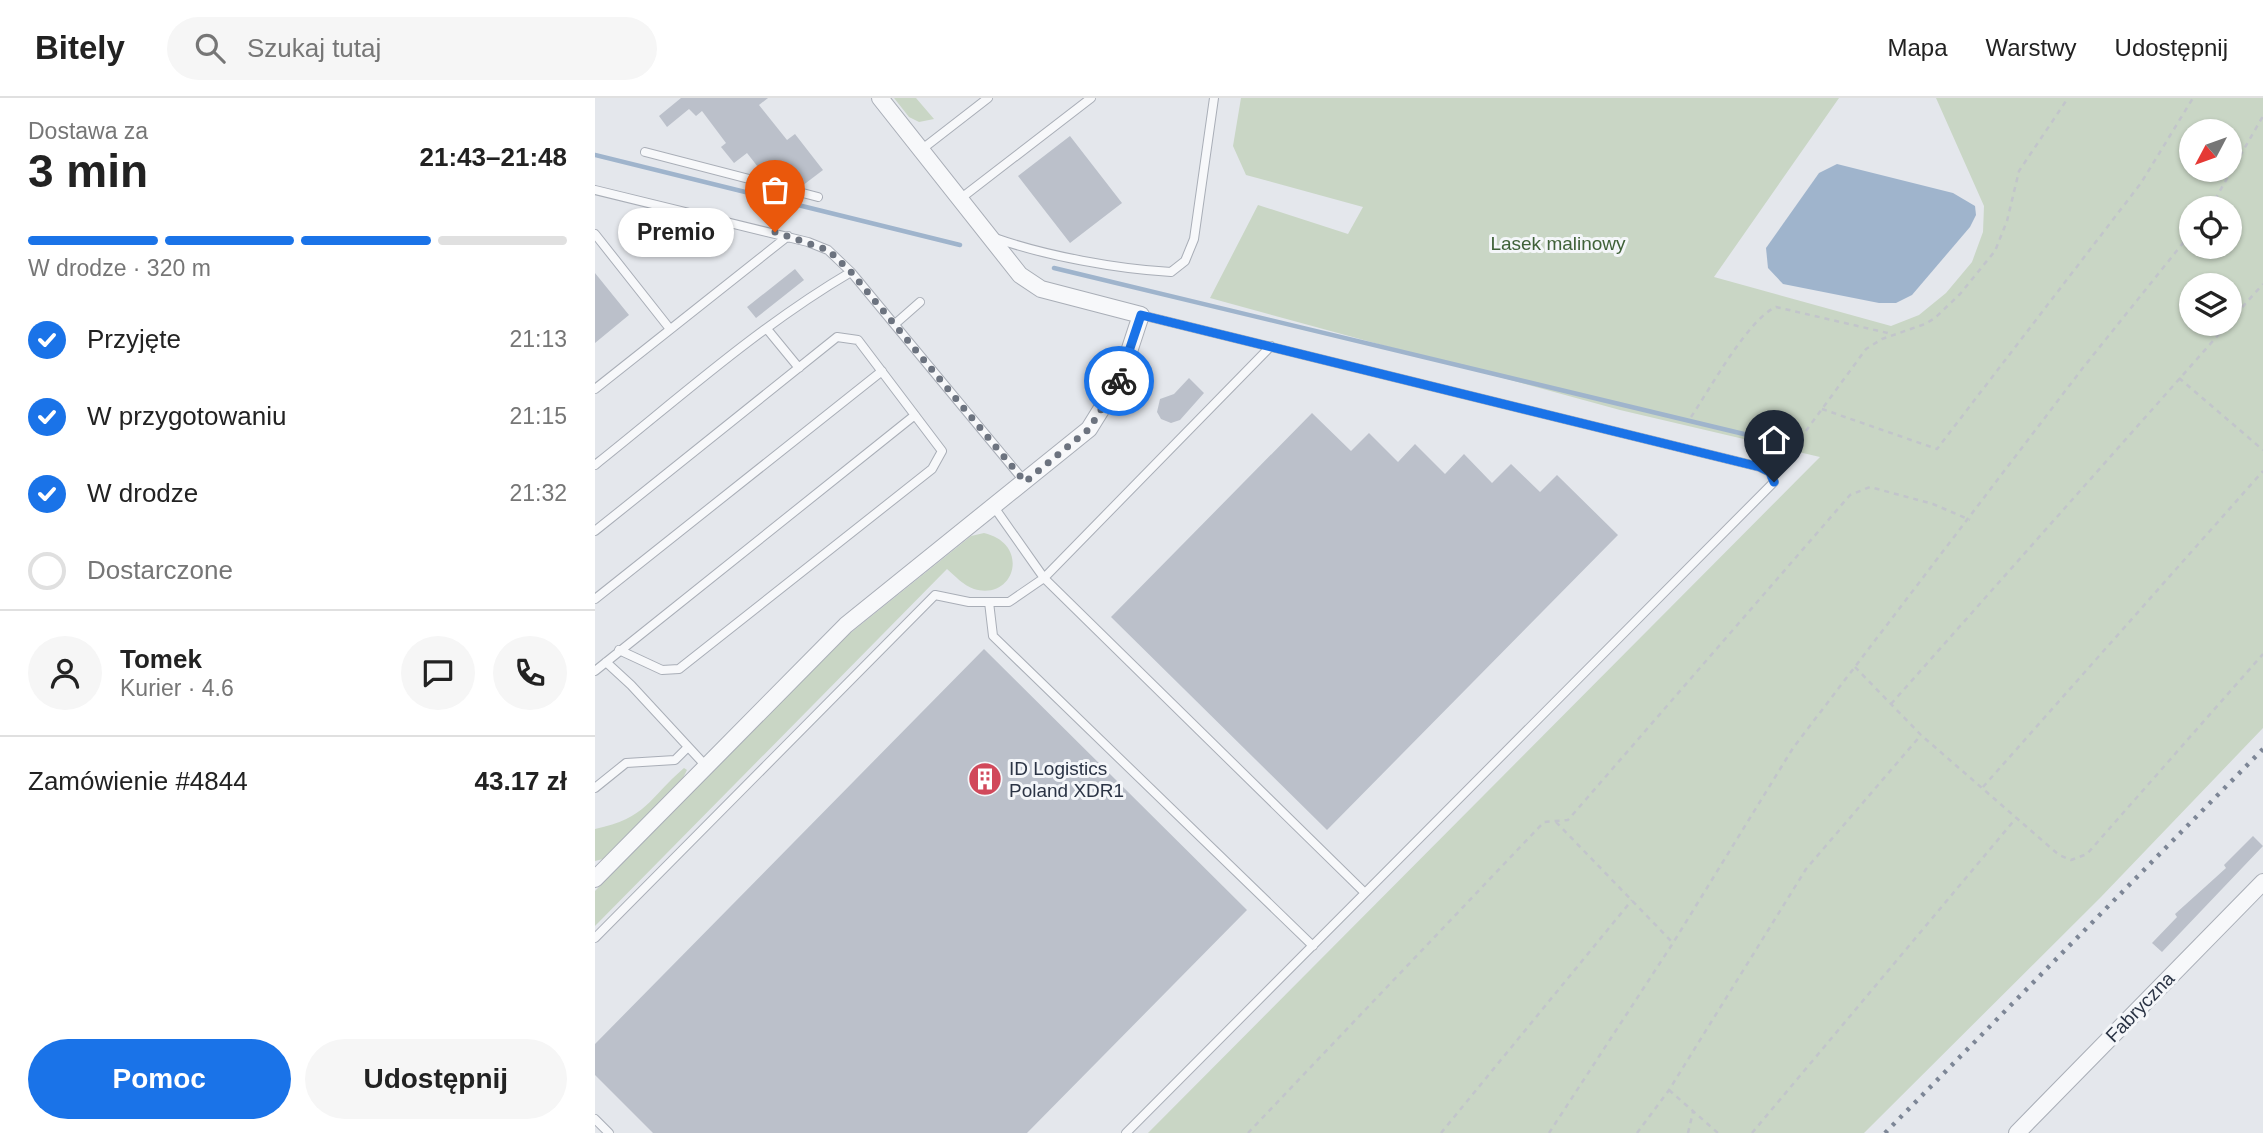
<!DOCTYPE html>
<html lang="pl">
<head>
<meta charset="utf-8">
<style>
  :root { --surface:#fff; --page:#f6f6f6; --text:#222; --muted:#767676; --line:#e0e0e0; --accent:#1a73e8 }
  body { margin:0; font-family:Arial,sans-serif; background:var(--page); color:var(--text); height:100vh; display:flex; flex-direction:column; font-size:26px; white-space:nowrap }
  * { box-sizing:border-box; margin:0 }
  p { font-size:23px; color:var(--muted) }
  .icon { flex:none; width:38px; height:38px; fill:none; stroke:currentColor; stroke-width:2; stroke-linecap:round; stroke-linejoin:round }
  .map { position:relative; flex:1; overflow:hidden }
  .drawer { display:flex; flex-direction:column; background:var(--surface); width:595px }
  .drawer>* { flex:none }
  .needle { width:46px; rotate:229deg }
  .tools { position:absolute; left:1584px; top:21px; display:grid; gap:14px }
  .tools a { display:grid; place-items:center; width:63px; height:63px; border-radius:50%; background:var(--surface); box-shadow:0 2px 5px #0004; font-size:35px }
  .pin { position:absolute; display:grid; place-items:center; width:60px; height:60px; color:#fff; margin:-72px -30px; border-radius:50% 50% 50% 0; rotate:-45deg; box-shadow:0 0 7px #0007 }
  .pin .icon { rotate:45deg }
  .courier { position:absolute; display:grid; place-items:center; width:70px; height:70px; margin:-35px; border:5px solid #1a73e8; border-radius:50%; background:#fff; color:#222; box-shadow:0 2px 9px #0007 }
  .bubble { position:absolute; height:49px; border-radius:24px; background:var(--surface); box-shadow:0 2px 5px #0004; font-size:23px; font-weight:700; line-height:49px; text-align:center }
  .overview em { font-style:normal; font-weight:700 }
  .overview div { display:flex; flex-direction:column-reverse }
  .overview { display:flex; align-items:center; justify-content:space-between; height:119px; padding:0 28px }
  h1 { font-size:46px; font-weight:700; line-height:52px }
  .bar { display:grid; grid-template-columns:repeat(4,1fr); gap:10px 7px; align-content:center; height:84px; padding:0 28px }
  .bar i { height:9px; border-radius:5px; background:var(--line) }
  .bar .on { background:var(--accent) }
  .bar p { grid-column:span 4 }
  .line { display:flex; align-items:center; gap:18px; padding:0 28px; border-top:2px solid var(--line) }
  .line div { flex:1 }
  .round { display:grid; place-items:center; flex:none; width:74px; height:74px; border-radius:37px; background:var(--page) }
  ol { padding:0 28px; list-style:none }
  li { display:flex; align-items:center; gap:21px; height:77px }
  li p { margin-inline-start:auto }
  li .icon { padding:7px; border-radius:50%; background:var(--accent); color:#fff; stroke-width:4 }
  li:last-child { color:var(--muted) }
  li i { width:38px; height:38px; border:4px solid var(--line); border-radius:50% }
  .action { display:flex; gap:14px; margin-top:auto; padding:14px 28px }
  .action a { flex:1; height:80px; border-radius:42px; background:var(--accent); color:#fff; font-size:28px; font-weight:700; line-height:80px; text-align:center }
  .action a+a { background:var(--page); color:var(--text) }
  header { display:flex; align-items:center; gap:42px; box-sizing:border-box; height:98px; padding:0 35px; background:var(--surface); border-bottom:2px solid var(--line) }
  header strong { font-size:33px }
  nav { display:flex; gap:38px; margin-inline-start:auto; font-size:24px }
  .search { width:490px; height:63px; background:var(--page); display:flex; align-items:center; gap:18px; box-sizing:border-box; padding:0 24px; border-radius:38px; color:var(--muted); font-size:26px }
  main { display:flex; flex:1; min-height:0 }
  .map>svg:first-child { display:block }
</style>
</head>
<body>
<header>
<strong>Bitely</strong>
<div class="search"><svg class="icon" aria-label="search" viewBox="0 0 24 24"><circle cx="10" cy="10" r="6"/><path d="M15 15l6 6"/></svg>Szukaj tutaj</div>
<nav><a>Mapa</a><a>Warstwy</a><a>Udostępnij</a></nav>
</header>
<main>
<section class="drawer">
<div class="overview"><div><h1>3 min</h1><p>Dostawa za</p></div><em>21:43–21:48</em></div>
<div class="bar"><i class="on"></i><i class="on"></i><i class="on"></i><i></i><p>W drodze · 320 m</p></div>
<ol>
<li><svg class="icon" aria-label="check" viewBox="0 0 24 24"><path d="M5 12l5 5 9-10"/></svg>Przyjęte<p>21:13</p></li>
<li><svg class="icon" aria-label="check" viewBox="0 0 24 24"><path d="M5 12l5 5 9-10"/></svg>W przygotowaniu<p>21:15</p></li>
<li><svg class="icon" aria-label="check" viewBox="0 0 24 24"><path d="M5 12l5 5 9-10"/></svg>W drodze<p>21:32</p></li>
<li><i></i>Dostarczone</li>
</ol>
<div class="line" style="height:126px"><a class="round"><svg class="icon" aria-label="person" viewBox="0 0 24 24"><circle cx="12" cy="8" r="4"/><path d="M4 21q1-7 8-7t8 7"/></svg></a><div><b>Tomek</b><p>Kurier · 4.6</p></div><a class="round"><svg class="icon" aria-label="chat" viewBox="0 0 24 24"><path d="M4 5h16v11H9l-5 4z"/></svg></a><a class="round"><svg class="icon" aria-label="phone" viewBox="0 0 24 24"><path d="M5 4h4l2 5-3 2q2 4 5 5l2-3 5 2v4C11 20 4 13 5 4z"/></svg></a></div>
<div class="line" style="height:91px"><div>Zamówienie #4844</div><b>43.17 zł</b></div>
<div class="action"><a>Pomoc</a><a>Udostępnij</a></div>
</section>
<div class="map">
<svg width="1668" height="1035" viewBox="0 0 1668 1035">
  <rect width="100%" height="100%" fill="#e4e7ec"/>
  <!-- green -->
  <path fill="#c9d6c5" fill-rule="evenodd" d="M299,0H321L339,21L324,24L314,19Z
    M646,0H1244L1119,179L1296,228L1324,217L1351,195L1377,164L1388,134L1389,108L1341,0H1668V630L1505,800L1269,1035H553L1225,359L1025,312L615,200L663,107L753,136L768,109L651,77L638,48ZM1634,33V72H1596V33ZM1634,110V149H1596V110ZM1634,187V226H1596V187Z
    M389,435C436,446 420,503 379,491C368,487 360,478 352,471L0,828V793L243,545L376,438Z
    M89,670L92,672L88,680L8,761L0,763V731C52,720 53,701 89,670Z"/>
  <!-- water -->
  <path fill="#9fb4cc" d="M1242,66L1358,95L1380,108L1381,117L1375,129L1317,197L1301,205H1284L1188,186L1173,170L1171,150L1224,75Z"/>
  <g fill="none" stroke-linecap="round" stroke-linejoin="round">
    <!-- stream -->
    <path stroke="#9fb4cc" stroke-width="4.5" d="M0,57L365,147
      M459,170L1178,343"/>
  </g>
  <!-- building -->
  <path fill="#bbc0ca" d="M86,0H173L164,7L192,42L200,36L228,72L207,88L197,78L190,84L186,83L178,73L170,78L152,55L139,65L126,49L131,45L107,13L101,18L94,11L72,29L64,18Z
    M475,38L527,105L475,145L423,78Z
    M200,171L209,182L161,220L152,209Z
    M0,175L34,217L0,245Z
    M594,280L609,295L585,322L576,325L566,321L562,314L565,301L579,296Z
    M717,315L756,353L774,335L803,364L820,346L850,376L869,356L897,385L916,366L945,394L962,377L1023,437L732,732L516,519Z
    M389,551L652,812L432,1035H58L0,977V946Z
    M1658,738L1668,748L1567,854L1557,845L1582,819L1580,816L1620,780L1631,770L1629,767Z"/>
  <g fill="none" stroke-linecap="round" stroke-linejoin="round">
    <!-- lane casing -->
    <g stroke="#a9aeb7" stroke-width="10">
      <path id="lane" d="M326,52L393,0
        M50,54L223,99
        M0,92L213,144L233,152L256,174L430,384
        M365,101L496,0
        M0,136L75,231
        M400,140C451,158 522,171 576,174L590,163L599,141L619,0
        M546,217L1165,369L1175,374L1179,384L770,795
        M300,226L325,204
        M172,231L204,270
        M0,291L193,138
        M0,367C83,301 164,228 256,174
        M399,409L449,480L770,795L531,1035
        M0,433L242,239L263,242L347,353L337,371L84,571L67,572L24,552
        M0,501L287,273
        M394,504L398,538L718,848
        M11,564L36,587L110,667
        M0,573L320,317
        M0,690L31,665L80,662L92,650
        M0,840L340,497L374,504H414L449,480L676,248
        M0,1021L14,1035"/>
    </g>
    <!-- street casing -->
    <g stroke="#a9aeb7" stroke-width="18">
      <path id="street" d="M0,781L251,527L494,331L525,281L546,217L446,191L425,177L285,0
        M1422,1035L1668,784"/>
    </g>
    <!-- path -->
    <path stroke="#c2c5cb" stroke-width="2.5" stroke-dasharray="5 5" stroke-linecap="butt" d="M1615,110L1668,18
      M1634,224L1668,186
      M1584,280L1668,352
      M1227,311L1342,351L1546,85L1598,0
      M1096,319C1115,291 1153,221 1181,209L1297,236
      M1205,341L1271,251L1287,241L1330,226L1340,220L1365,196L1400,153L1412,123L1424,73L1473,0
      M1260,569L1326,637L1464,757L1476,762L1492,756L1668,556
      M1296,606L1633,226
      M1388,689L1668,373
      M961,724L1078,845
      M1074,992L1123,1035
      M653,1035L949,724L973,722L1255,397L1275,389L1338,406L1375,422
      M846,1035L1037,802
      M954,1035L1078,845L1198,650L1487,271L1596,135
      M1042,1035L1074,992L1211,771L1326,637
      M1093,1035L1098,1014
      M1157,1035L1422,719"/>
    <!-- lane -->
    <use href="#lane" stroke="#f7f8fa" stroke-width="8"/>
    <!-- street -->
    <use href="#street" stroke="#f7f8fa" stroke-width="16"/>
    <!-- rail -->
    <path stroke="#7d8696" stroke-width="4.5" stroke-dasharray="3.5 7" stroke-linecap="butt" d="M1290,1035L1668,651"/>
  </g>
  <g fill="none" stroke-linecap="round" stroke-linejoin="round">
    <!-- done -->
    <path stroke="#6c737f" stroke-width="7" stroke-dasharray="0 12.6" d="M180,134L233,152L256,174L430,384L494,331L524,283"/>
    <!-- route -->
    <path stroke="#1a73e8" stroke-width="9" d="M524,283L546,217L1165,369L1175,374L1179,384"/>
  </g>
  <!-- icons -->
  <defs>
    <g id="building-disc" transform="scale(1.75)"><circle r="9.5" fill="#d1495b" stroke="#f4f6f9"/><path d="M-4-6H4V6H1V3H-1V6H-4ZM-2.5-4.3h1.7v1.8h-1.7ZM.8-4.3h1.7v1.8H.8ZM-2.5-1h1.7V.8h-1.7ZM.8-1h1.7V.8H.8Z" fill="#fff"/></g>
  </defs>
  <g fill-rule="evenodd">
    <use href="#building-disc" x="390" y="681"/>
  </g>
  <g text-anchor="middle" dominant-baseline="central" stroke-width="6" stroke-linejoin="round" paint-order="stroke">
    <!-- park labels -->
    <g font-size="19" fill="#3f6138" stroke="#f4f6f9">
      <text x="963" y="145">Lasek malinowy</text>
    </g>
    <!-- poi labels -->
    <g font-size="19" fill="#2b3445" stroke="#f4f6f9" text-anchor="start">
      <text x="414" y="670">ID Logistics<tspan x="414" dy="22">Poland XDR1</tspan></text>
    </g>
    <!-- street labels -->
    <g font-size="19" fill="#2b3445" stroke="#f4f6f9">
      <text transform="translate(1545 909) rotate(-46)">Fabryczna</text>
    </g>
  </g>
</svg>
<div class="tools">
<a><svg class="needle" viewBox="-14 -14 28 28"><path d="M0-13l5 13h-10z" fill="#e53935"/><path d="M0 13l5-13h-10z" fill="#767676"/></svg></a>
<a><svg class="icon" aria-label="locate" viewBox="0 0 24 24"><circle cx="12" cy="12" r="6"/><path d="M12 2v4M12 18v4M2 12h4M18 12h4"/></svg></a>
<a><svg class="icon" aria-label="layers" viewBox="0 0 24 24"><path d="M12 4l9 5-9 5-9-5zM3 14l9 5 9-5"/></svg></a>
</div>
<div class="pin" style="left:180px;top:134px;background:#ea580c"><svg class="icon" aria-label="bag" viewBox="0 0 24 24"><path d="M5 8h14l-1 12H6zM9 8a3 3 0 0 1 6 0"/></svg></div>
<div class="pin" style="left:1179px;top:384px;background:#1f2937"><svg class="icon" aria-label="home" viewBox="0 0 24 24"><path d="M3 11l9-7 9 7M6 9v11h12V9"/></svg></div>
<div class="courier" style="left:524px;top:283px"><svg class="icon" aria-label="bike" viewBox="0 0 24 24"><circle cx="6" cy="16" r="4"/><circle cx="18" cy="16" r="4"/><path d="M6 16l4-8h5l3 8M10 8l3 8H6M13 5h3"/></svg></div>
<div class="bubble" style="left:23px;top:110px;width:116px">Premio</div>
</div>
</main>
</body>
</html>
